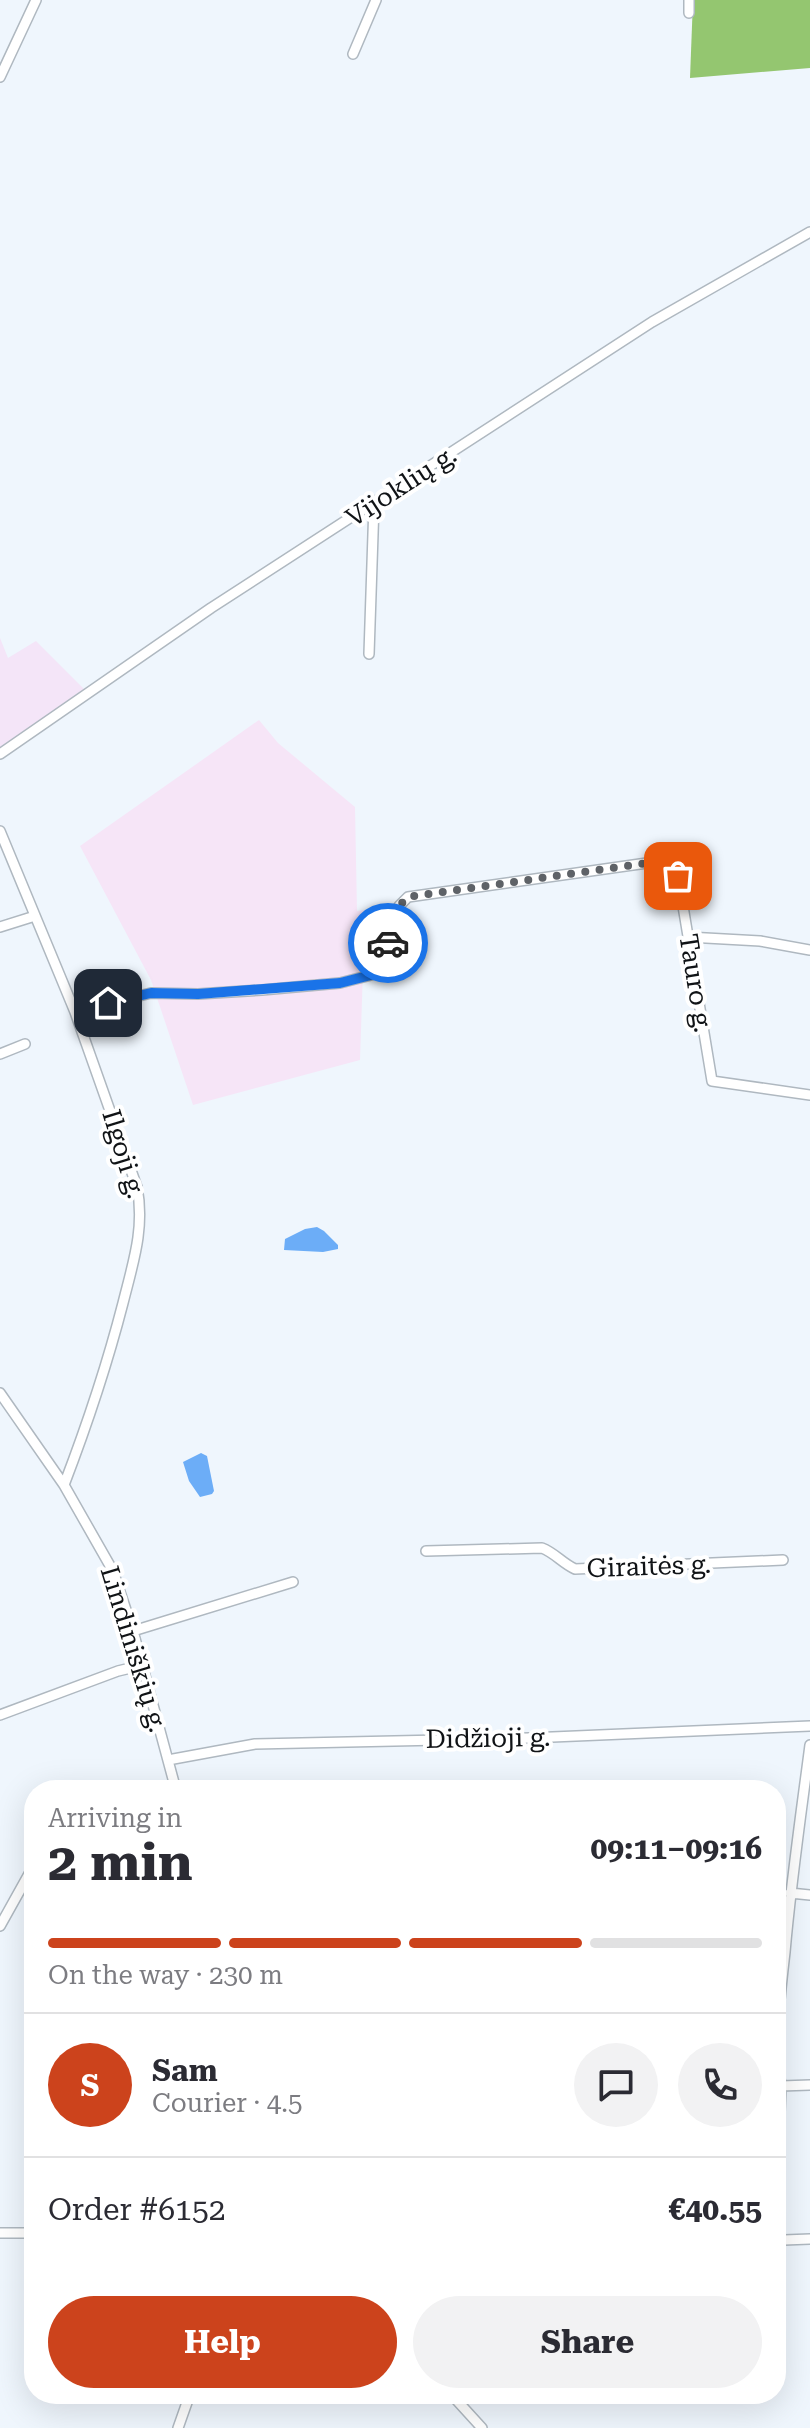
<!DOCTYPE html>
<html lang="en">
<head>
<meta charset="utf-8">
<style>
  :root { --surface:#fff; --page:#f2f2f3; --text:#2b2b33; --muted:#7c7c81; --line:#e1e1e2; --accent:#cc431c }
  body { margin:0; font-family:"Roboto Serif",serif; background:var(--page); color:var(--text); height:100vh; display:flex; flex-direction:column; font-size:30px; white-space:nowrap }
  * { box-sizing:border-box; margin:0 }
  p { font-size:26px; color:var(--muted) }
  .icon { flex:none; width:44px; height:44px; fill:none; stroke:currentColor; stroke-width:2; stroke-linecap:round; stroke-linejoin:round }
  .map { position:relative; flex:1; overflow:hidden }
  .drawer { position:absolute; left:24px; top:1780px; width:762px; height:624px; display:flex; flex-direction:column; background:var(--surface); border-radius:32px; box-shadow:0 8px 32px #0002 }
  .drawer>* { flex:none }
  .pin { position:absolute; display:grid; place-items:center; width:68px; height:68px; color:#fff; margin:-34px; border-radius:16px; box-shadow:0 4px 12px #0006 }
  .courier { position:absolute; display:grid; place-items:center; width:80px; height:80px; margin:-40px; border:6px solid #1a73e8; border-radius:50%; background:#fff; color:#222; box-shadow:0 2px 10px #0007 }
  .summary em { font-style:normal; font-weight:700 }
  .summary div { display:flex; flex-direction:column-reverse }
  .summary { display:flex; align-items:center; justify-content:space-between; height:136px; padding:0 24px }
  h1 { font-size:52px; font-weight:700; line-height:60px }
  .bar { display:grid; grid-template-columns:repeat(4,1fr); gap:12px 8px; align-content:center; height:96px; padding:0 24px }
  .bar i { height:10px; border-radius:6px; background:var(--line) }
  .bar .selected { background:var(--accent) }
  .bar p { grid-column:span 4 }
  .line { display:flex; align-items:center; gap:20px; padding:0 24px; border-top:2px solid var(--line) }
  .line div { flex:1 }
  .round { display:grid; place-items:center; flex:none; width:84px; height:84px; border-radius:42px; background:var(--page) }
  .primary-button { display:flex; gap:16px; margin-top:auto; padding:16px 24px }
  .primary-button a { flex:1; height:92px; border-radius:48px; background:var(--accent); color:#fff; font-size:32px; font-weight:700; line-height:92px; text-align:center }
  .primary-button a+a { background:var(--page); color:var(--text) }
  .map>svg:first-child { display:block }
</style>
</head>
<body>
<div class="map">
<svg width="810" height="2428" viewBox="0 0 810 2428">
  <rect width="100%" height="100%" fill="#eff6fd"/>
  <!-- commercial -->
  <path fill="#f4e5f8" d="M0,638L8,658L36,641L85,690L0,750Z"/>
  <!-- industrial -->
  <path fill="#f6e5f7" d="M259,720L278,743L355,807L357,911L391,907L376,952L363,970L360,1060L193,1105L151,980L80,846Z"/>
  <!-- forest -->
  <path fill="#94c670" d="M693,0H810V68L690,78Z"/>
  <!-- water -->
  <path fill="#6cadf7" d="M317,1227L324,1231L338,1245V1249L323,1252L284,1250L285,1239L305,1229Z
    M201,1453L207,1456L214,1491L212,1494L200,1497L189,1481L183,1462Z"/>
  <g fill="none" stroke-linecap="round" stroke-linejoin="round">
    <!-- minor casing -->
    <g stroke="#afb8c0" stroke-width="12">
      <path id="minor" d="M689,13V0
        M353,54L376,0
        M0,77L36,0
        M369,654L374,504
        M0,754L211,608L652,322L810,232
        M0,831L75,1012L137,1187C145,1228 133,1263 123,1303C107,1365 87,1425 64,1485
        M0,927L35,916
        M688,937L760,941L810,950
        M75,1012L151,993L198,994L262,990L340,983L371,975L382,961L399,906L408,897L654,862L666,863L674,868L678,876L712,1081L810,1095
        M0,1054L25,1044
        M0,1393L64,1485L113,1571L133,1631L176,1790
        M426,1551L542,1548C555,1553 562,1563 575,1569L783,1560
        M133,1631L293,1582
        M0,1715L118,1671L143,1665
        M168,1760L255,1744L529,1738L810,1726
        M790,1893L810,1895
        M0,1926L34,1865
        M781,2086L810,2085
        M776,2214L781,2086C774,2042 780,1996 785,1952C791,1882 801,1814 810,1745
        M776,2227L777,2236L784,2240L810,2239
        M0,2233H34
        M451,2394L482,2428
        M178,2428L190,2394"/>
    </g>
    <!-- minor -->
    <use href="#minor" stroke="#fff" stroke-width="9"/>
  </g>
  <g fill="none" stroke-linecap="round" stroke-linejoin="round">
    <!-- done -->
    <path stroke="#5e6267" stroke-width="8" stroke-dasharray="0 14.4" d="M388,943L399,906L408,897L654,862C666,863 672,865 678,876"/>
    <!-- route -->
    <path stroke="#1a73e8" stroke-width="10" d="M108,1003L151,993L198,994L340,983L371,975L382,961L388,943"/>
  </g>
  <g text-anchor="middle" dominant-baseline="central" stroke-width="8" stroke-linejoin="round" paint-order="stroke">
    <!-- street labels -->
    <g font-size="26" fill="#101316" stroke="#fff">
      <text transform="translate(401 486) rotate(-33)">Vijoklių g.</text>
      <text transform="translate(696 983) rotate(81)">Tauro g.</text>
      <text transform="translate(124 1154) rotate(73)">Ilgoji g.</text>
      <text transform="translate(649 1566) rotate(-2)">Giraitės g.</text>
      <text transform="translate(134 1649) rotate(73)">Lindiniškių g.</text>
      <text transform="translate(488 1738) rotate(-1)">Didžioji g.</text>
    </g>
  </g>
</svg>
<div class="pin" style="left:678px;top:876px;background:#ea580c"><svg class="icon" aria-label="bag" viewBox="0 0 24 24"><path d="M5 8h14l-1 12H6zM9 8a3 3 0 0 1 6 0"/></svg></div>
<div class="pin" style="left:108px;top:1003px;background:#1f2937"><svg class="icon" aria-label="home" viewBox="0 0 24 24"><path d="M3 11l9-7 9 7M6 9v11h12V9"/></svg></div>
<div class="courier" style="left:388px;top:943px"><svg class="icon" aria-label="car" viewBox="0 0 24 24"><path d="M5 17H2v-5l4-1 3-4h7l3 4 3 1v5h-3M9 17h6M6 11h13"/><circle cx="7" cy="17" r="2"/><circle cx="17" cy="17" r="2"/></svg></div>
<section class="drawer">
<div class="summary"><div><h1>2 min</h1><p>Arriving in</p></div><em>09:11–09:16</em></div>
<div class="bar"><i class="selected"></i><i class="selected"></i><i class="selected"></i><i></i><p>On the way · 230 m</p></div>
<div class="line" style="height:144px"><b class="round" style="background:var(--accent);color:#fff">S</b><div><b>Sam</b><p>Courier · 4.5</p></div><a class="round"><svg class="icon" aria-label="chat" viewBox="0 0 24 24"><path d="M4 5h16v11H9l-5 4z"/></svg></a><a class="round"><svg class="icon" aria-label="phone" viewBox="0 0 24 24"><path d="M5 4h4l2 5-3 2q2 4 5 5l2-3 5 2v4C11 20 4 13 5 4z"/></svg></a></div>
<div class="line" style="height:104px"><div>Order #6152</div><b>€40.55</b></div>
<div class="primary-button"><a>Help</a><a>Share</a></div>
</section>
</div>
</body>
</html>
